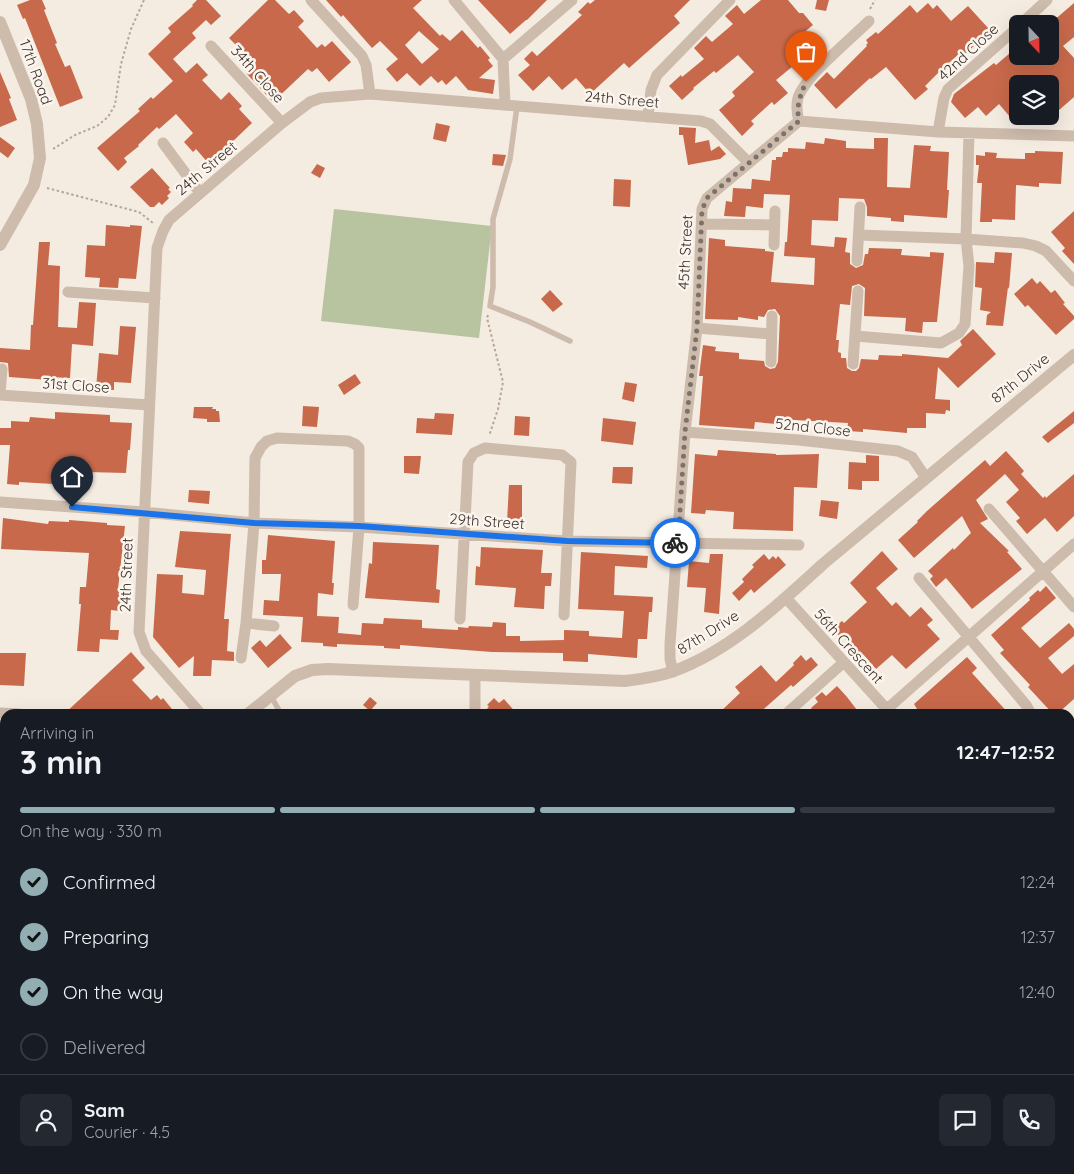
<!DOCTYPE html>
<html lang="en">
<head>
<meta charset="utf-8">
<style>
  :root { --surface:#171b24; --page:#242831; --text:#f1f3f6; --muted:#9ea1a6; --line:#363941; --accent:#92aeb2 }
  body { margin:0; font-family:Quicksand,sans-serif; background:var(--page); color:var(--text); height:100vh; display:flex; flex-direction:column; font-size:19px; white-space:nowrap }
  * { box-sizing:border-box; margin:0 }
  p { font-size:16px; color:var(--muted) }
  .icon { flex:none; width:28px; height:28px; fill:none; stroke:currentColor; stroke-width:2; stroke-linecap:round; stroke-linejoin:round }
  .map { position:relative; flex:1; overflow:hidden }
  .details { position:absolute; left:0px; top:709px; width:1075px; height:466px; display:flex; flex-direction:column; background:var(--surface); border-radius:15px 15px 0 0; box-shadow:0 5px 20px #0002 }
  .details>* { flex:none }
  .needle { width:32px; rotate:158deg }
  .buttons { position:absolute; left:1009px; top:15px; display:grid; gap:10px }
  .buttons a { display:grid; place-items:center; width:50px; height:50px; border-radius:8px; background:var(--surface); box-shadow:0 5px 20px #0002; font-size:25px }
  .pin { position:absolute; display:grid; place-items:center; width:42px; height:42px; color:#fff; margin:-51px -21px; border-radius:50% 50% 50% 0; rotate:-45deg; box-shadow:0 0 5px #0007 }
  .pin .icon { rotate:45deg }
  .courier { position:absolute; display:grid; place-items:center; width:50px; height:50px; margin:-25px; border:4px solid #1a73e8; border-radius:50%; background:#fff; color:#222; box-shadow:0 1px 6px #0007 }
  .head em { font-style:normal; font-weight:700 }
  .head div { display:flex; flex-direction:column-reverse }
  .head { display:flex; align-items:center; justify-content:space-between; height:85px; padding:0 20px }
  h1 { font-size:32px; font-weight:700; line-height:38px }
  .bar { display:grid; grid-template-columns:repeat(4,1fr); gap:8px 5px; align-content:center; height:60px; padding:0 20px }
  .bar i { height:6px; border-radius:4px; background:var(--line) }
  .bar .on { background:var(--accent) }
  .bar p { grid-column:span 4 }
  .line { display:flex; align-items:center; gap:12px; padding:0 20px; border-top:1px solid var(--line) }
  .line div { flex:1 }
  .round { display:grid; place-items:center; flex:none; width:52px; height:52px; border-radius:8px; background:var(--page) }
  ol { padding:0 20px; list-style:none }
  li { display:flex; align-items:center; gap:15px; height:55px }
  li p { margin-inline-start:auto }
  li .icon { padding:5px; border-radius:50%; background:var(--accent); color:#111; stroke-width:4 }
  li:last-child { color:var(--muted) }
  li i { width:28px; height:28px; border:2px solid var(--line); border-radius:50% }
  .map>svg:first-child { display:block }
</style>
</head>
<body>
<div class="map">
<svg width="1074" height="1174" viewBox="0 0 1074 1174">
  <rect width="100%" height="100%" fill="#f4ebe1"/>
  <!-- green -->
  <path fill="#b8c4a0" d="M334,209L492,226L479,338L321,321Z"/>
  <!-- building -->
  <path fill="#c8694b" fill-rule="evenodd" d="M30,0H42L46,9L44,10L57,43L55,44L65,67L70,65L83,98L60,107L25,18L23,19L17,5Z
    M197,0H206L221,16L211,25L206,20L192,33L196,38L173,59L186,73L197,63L208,75L202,80L221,100L229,92L242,106L239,109L252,123L209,164L196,149L193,152L184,142L193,133L176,114L159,129L157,127L138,145L139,146L124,158L127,162L118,171L97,148L140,111L138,109L151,97L153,99L173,81L148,54L171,32L168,28L193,6L192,5Z
    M268,0H275L289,14L294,10L304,21L298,27L317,48L322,44L325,47L332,41L351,62L329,82L317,68L312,72L308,69L273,102L246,73L256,64L241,48L240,49L229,38Z
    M326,0H422L413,8L440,36L442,34L450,41L462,30L478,48L480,46L490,58L488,60L493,66L479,78L495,80L493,94L468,90L456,76L446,85L442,80L438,83L431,76L420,86L407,73L397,82L386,69L398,59L380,41L372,48L343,15L341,17ZM419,31L439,49L422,64L405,45Z
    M478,0H547L527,20H526L510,34Z
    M595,0H690L674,16L680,23L629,68L624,63L590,94L576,78L562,90L549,76L533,91L518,75L530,65L524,59L532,51L537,56L582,15L578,12L588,2L590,4Z
    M761,0H788L799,13H803L813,25L796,39L809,53L776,80L788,93L774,105L772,102L751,121L754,124L742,136L719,110L735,96L732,92L754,72L738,55L716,73L714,71L693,88L694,89L682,100L669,86L681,75L682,77L704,59L694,48L706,36L712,42L733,24L725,16L727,14L737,5L744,14Z
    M817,0H829L826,11L815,9Z
    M928,3L933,9L937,5L951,21L968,6L989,29L974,42L976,44L964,55L961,52L940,71L925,86L928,89L915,100L886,67L871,79L870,78L836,109L814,85L827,72L834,79L867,46L866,45L868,43L866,40L876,32L878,34L910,5L917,13Z
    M1074,3V37L1063,46L1074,58V97L1050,118V84H1018V112L1011,118L999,104L986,116L978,107L965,118L951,102L954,94L994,63L996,65L1018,46V56H1050V32L1056,27L1052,22Z
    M0,72L11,98L9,99L17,120L0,127Z
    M436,123L450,126L446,142L433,139Z
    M679,127L696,128L695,143L709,140L711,151L719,146L726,154L720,159L688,165L683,135H679Z
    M0,137L15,148L8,158L0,152Z
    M825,138L846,141V148L874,149V138H888L887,187L910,188L914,145L931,146L930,151L949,152L947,190H949L947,218L904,215V222L891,221V218L867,216V207L864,199L839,198L838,221L812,220L811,245L834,247L835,237L847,238L845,252L850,253V264L856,268L863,265L865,254H868L869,248L902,249L901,255L930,257V252L944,253L937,322H923L922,333L905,331L906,318L864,316L865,288L859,284L852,286L850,305L840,304L836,340H839L838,352L841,353V358H846L847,368L852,371H856L859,368L861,359L878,360L879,355L902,356V354L948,358L962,345L960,341L973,329L996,354L958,388L938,367L935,399L950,400V411L946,410L945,414L926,413V428H907V433L863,429V432L847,431L848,423L777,419L776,424L755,422L754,429L699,425L703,376H699L703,345L716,347L715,351L739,353V359L764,361L765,366L770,369L775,368L778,362L780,316L775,309L768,310L764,317L758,316V320L738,317V320L705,319L709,238L725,240V246L765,249V251L774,252L771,282L814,285L815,258L784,256L785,242H787L790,195L764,194L763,208L746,206L745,217L724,216L726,201L732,202L733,188L751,189L752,179L770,181L772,160H776V157H782L783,152H788V148L805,149L806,142L824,144Z
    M1035,151L1063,152L1061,184L1039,183V187L1016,185L1015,220L992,219V222H980L982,183H977L979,165H976V155L985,156V152L997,153L996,158L1025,159V153H1035Z
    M493,154L506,155L503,166L492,165Z
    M317,164L325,168L320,178L311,173Z
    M152,168L170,188L168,189L171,192L167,196L169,198L162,205L159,202L154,207H150L130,187Z
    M614,179L631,180L630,207L613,206Z
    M1074,211V264L1062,251L1065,248L1051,232Z
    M106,225L130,227V225L142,226L136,279L119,278L118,288L99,287L100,278L85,277L87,245L105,246Z
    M39,242H50L48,265L60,266L58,327L77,328L79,302L96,303L93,346L72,344L70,378L49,377V380L9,377L8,363L0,362V348L30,350L31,325H33Z
    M995,252L1012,253L1009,289L1008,287L1003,326L986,325L987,315L991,312L980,310L982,288L975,287L976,262L994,263Z
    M1032,278L1037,284L1040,281L1051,293L1055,290L1065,303L1063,304L1074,316V319L1056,335L1028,305L1025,307L1014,294Z
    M550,290L563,304L553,312L541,299Z
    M120,326L136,327L131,383L114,382V390L96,389L99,353L118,355Z
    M355,374L361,383L344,395L338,385Z
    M625,382L637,384L634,402L622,399Z
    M303,406L319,407L317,427L302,426Z
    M194,407H213L212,409H216V411H219L220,422H207V419L193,418Z
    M1074,411V423L1048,443L1042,437Z
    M55,412L110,415V422L132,423L130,450H128L126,473L87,472L86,488L70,487V485L19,482V485L7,484L10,445H0V428H11V421L29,422L30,417L55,419Z
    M435,413L454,414L452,435L416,433L417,418L434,419Z
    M515,416L530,417L529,436L514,435Z
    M603,418L636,422L633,445L601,441Z
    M718,450L776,454V455L819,454L817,488L794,487L793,531L733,529L734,512L706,510L705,514L691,513L695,454L717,456Z
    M1006,451L1024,471L1021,474L1043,498L1045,496L1046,498L1074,474V516L1057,532L1045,518L1027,534L1016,521L1020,518L1006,502L1019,490L1005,474L976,500L988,519L980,523L1009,551L1007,552L1022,569L972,609L946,578L936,587L930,579L933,576L928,571L953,548L954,550L971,533L962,516L914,558L898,540L918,522L917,521L927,511L985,460L990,466Z
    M866,455L879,456V481H862V490L848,489L849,462L866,463Z
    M404,456H421L419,474L404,473Z
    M613,467H633L632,484L612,483Z
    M509,485H522V523L507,522Z
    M189,490L210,491L209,504L188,502Z
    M821,500L839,502L837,519L819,516Z
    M3,518L48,524L49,521L69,522V520L107,523V525L125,526L118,589L121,590L120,611L111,610L110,630H119L118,640L100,639L99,652L77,651L81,604H79L80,587H86L89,553L1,549Z
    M180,531L231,534L224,619H229L227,651L234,652V661L212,660L211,676H193L194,656L179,668L153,637L157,574L183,575L182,593L204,595L206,570L175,567Z
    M268,535L335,541L332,583H334L333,595L318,593L317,616L339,617L338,633L361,635L362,623L383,624L384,618L422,620V628L458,630V627L468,628L469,626L492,627L493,622L506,623V636H520V641L564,640V630L589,631V636L622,638L624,611L578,609L581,552L648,556L647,568L615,566L614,595L653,597L652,612H649L647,639H638L637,658L588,654V662L563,661V653L492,652L400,645V649L384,648V646L337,644V647L323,646V643L301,642L303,617L263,615L264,600L279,601L281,574H262V560H266Z
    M373,542L439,545L436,589L440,590L439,603L365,598L369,563L372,564Z
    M481,547L543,550L541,573H552L551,586H545L544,609L514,607L516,588L475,585L476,566L480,567Z
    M882,551L898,569L876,588L892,606L896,602L910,617L921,607L933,620L927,625L940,639L906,669L892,655L876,669L863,654L861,656L843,637L841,638L832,629L842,621L844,623L867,602L850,583Z
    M710,554H723L719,614L704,612L706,588L687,587L689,561L709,563Z
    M764,554L769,560L773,556L776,559L778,556L786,565L754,593L751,589L739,601L732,593L744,582L742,579L754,567L752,565Z
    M1046,586L1056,598L1021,628L1040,648L1069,623L1074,629V636L1048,658L1062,674L1074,664V699L1057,714H1053L1028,687L1030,685L1000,653L1004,650L991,635L1030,600L1029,598L1038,590L1040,592Z
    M280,634L292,648L268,668L251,648L260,640L266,647Z
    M131,652L145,668L132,680L151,700L157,695L161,700L163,698L176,714H64Z
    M0,653H26L24,686L0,685Z
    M801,655L806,661L811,657L818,665L793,687L791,685L758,714H718L740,693L735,687L761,665L776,682L794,665L793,663Z
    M967,657L977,668L972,673L1009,714H911L917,709L914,704Z
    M837,686L847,697L860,714H816L811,708L818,702L815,698L822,692L826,696Z
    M370,697L377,703L370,711L363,705Z
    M494,698L499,703L504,699L517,714H488L490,712L487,709L489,706L487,705Z"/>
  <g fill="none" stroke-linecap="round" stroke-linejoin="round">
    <!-- path -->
    <path stroke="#b9a596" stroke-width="2" stroke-dasharray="2.5 2.5" stroke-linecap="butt" d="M870,9L875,0
      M53,149L75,135L97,126L108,117L115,105L121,64L131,29L144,0
      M47,188L139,212L153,223
      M488,315L487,318L503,382L498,409L489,436"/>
    <!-- service -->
    <path stroke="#cdbbac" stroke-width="5.5" d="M517,106L510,159L493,219V287L490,306L530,322L570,341
      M271,696L281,714"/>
    <!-- minor -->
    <path stroke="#cdbbac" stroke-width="11" d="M311,0L362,56L366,65L370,94
      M454,0L503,59L505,104
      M1021,24L1047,0
      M211,46L282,123
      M503,59L572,0
      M648,117L651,90L657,75L730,0
      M799,121C797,114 796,106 798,98C805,76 851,39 869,21
      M938,132L944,98L948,89L1018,27
      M163,143L200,193
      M702,224L774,225
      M859,235L966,239L1023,243L1036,246L1046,251L1074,281
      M774,245L775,211
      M857,261L860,207
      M68,292L155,298
      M697,328L771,334
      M855,336L941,343L959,333L965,324L969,266L966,239L969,133
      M771,362L772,316
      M853,364L858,291
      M0,394L2,369
      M0,395L149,405
      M685,432L799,440L898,451L912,457L926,478
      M0,502L144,512L254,523L359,527L567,541L799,545
      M989,509L1074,607
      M919,578L1026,705L1031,714
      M786,598L891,714
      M460,619L468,462L474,453L485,448L562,455L571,462L564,615
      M246,623L274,626
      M241,658L246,623L254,523L255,458L261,447L267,441L277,438L348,441L355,444L359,448V527L353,605
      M673,672L670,659V644L685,432L697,328L702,209L707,198L799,121L938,132L1074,136
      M475,676V714
      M887,709L1074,544
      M0,713L19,714
      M201,714L146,651L139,632L157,248L163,231L169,220L282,123L310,102L321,98L370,94L701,121L710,124L749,163
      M786,714L844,662
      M1070,756L1074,757
      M0,1027L5,1033
      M11,1174L16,1170"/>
    <!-- tertiary -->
    <path stroke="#cdbbac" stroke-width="12" d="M0,22L31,99L37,124L40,158L34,185L0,245
      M248,714L295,676L312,670L328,669L625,681C641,679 658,677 674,671C731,650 778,605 823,564L1074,355
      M0,931L5,927"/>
  </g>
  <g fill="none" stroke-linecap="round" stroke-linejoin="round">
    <!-- done -->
    <path stroke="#7c716b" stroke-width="5" stroke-dasharray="0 9" d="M675,543H678L685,432L697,328L702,210L707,198L799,121C796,106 800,96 806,82"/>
    <!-- route -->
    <path stroke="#1a73e8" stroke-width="6" d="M72,507L254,523L359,526L567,541L675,543"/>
  </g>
  <g text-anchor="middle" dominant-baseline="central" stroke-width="5" stroke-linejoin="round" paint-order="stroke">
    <!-- street labels -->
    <g font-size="15" fill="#3b302b" stroke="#fbf5ee">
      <text transform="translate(968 52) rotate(-43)">42nd Close</text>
      <text transform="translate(36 72) rotate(70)">17th Road</text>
      <text transform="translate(258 74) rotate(48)">34th Close</text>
      <text transform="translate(622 99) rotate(5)">24th Street</text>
      <text transform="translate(206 168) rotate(-40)">24th Street</text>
      <text transform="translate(685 252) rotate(-87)">45th Street</text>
      <text transform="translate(1020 378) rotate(-39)">87th Drive</text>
      <text transform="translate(76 385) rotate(4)">31st Close</text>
      <text transform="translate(813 427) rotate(6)">52nd Close</text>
      <text transform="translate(487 521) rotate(4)">29th Street</text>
      <text transform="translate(126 575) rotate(-88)">24th Street</text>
      <text transform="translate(708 632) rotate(-32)">87th Drive</text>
      <text transform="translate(849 646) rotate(48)">56th Crescent</text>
    </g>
  </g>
</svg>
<div class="buttons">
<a><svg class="needle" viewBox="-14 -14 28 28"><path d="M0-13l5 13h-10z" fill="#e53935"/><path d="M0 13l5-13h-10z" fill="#9ea1a6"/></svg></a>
<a><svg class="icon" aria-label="layers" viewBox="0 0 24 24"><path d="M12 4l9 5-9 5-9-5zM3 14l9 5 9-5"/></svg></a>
</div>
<div class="pin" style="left:806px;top:82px;background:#ea580c"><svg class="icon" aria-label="bag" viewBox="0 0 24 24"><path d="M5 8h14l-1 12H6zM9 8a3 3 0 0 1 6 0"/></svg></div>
<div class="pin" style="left:72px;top:507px;background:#1f2937"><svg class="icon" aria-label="home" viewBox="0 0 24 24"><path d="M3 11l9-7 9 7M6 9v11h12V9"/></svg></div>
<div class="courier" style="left:675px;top:543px"><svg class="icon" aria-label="bike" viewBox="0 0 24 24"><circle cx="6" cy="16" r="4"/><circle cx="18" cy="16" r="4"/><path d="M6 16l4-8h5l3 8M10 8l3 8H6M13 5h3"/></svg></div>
<section class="details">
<div class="head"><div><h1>3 min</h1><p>Arriving in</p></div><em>12:47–12:52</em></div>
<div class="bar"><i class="on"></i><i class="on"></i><i class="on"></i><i></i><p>On the way · 330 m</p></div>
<ol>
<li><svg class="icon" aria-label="check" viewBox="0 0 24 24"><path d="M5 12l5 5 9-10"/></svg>Confirmed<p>12:24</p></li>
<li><svg class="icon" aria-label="check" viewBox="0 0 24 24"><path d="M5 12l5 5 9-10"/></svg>Preparing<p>12:37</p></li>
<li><svg class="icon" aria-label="check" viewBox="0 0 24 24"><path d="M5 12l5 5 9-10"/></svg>On the way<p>12:40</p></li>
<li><i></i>Delivered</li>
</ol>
<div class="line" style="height:90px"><a class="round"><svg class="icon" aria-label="person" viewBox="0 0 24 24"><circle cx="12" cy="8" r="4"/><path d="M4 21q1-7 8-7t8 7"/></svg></a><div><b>Sam</b><p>Courier · 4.5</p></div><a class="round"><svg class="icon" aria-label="chat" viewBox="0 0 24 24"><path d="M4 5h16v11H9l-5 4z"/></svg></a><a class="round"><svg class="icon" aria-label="phone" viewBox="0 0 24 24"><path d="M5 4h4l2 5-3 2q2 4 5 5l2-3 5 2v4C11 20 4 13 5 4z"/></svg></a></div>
</section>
</div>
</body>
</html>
